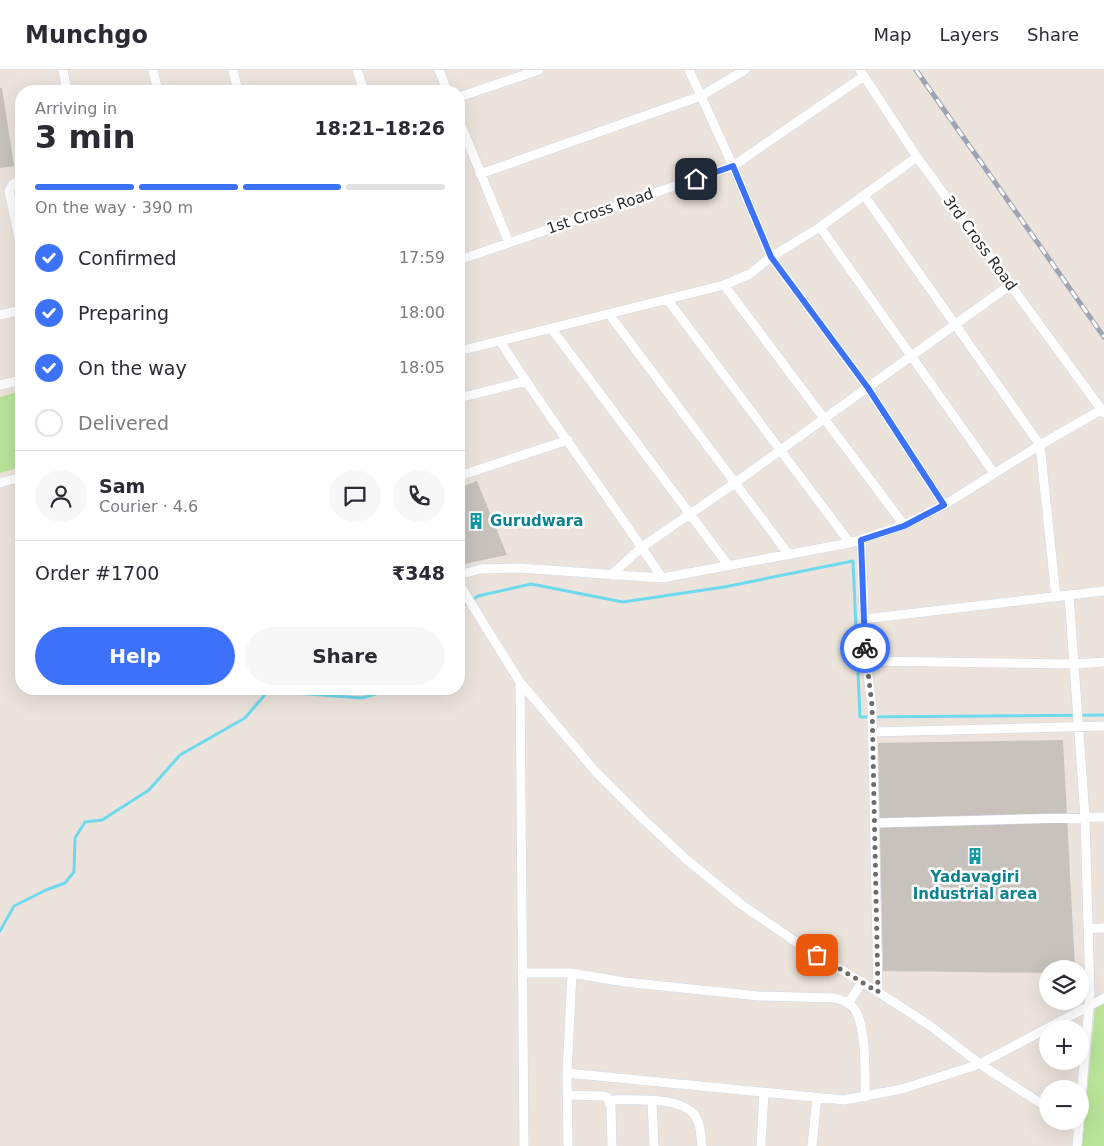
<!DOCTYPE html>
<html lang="en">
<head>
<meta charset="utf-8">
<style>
  :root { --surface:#fff; --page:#f7f7f7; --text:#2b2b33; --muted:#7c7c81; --line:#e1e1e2; --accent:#3c72f9 }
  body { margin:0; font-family:"DejaVu Sans",sans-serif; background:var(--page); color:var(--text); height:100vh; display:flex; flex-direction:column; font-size:19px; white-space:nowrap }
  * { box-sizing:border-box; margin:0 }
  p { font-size:16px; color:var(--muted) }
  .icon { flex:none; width:28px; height:28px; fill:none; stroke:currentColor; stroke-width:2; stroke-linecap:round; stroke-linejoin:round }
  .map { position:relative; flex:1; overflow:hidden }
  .panel { position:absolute; left:15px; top:15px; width:450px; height:610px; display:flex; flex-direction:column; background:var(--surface); border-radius:20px; box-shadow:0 5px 20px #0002 }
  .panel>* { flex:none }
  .buttons { position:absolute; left:1039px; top:890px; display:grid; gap:10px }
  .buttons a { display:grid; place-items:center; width:50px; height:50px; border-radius:50%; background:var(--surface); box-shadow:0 5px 20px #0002; font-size:25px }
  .pin { position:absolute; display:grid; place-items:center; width:42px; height:42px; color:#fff; margin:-21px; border-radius:10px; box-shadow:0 2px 8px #0006 }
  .courier { position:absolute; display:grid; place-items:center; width:50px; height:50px; margin:-25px; border:4px solid #3c72f9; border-radius:50%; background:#fff; color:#222; box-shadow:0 1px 6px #0007 }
  .overview em { font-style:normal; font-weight:700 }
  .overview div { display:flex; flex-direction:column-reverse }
  .overview { display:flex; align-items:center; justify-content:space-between; height:85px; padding:0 20px }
  h1 { font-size:32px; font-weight:700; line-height:38px }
  .bar { display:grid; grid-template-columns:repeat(4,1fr); gap:8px 5px; align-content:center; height:60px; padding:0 20px }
  .bar i { height:6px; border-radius:4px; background:var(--line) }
  .bar .selected { background:var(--accent) }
  .bar p { grid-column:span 4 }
  .line { display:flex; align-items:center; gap:12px; padding:0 20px; border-top:1px solid var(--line) }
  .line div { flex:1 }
  .round { display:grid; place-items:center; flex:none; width:52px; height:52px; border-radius:26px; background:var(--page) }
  ol { padding:0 20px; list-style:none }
  li { display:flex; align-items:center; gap:15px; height:55px }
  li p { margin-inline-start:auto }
  li .icon { padding:5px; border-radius:50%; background:var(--accent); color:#fff; stroke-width:4 }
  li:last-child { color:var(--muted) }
  li i { width:28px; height:28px; border:2px solid var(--line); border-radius:50% }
  .action { display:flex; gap:10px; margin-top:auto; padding:10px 20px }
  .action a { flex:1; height:58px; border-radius:30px; background:var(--accent); color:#fff; font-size:20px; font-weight:700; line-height:58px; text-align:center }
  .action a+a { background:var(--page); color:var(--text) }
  header { display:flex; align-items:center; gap:30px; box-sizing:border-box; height:70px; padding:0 25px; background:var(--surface); border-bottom:1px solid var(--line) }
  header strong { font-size:24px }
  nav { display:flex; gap:28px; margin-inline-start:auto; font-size:18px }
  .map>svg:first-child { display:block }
</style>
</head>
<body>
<header>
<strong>Munchgo</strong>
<nav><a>Map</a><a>Layers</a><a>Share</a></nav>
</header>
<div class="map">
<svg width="1104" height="1076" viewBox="0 0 1104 1076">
  <rect width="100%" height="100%" fill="#ece4dc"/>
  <!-- green -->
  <path fill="#b9e399" d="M21,321V397L0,403V327Z
    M1104,933V1076H1082L1095,937Z"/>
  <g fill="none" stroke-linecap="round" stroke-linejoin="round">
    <!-- stream -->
    <path stroke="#6fd9ee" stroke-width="3" d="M459,538L478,526L531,514L623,532L724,517L853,491L860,647L1104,645
      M0,861L14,836L46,820L65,813L74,802L75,768L85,752L102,750L149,720L180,685L245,648L268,621L362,628L392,619"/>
  </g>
  <!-- building -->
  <path fill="#c7c2bb" d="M0,18H2L14,96L0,98Z
    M477,411L507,485L459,495V418Z
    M1063,670L1075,899H1048V903L883,901L878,673Z"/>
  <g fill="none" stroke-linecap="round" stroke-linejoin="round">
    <!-- street casing -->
    <g stroke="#d1d7e3" stroke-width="10">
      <path id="street" d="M63,0L67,21
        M153,0L158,21
        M233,0L238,21
        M357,0L364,21
        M439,0L447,21
        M689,0L733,96L771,187L868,318L944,435
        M860,0L917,87L1104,343
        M459,27L539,0
        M459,50L509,173
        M480,104L701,26L745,0
        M21,110L13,114L9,121L21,178
        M864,125L1040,375L1056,527
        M820,157L994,403
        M459,190L733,96L864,6
        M724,215L904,455
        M667,229L850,473
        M609,244L789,485
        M0,245L21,240
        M551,258L728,495
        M500,271C551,352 610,428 662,508
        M459,281L724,215L750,204L771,187L820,157L917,87
        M0,315L21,310
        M459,328L526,311
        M459,406L568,370
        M0,413L21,407
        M861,470L866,591L872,635L878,922
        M459,505L480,499L519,498L662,508L850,473L904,455L944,435L1040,375L1101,340
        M611,505L642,477L735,413L1010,215
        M459,514L520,612L596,702L641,747L687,790L742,835L802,876L878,922L932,957L980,994L1048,1038
        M1069,525L1085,747L1090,924L1077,1076
        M864,549L1104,521
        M866,591L1075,594L1104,592
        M520,612L524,1076
        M872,662L1104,656
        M875,753L1104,747
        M1088,859L1104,858
        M522,903H572L624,912L759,926L835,928C841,930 847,931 852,936C867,950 865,1007 865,1027
        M848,934L862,912
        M567,1003L844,1030L902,1019L980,994L1104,928
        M567,1025L604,1026L607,1027L611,1037L612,1076
        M609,1030C632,1030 686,1025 697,1049C701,1057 701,1068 702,1076
        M652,1031L654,1076
        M1068,1051L1079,1059
        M568,1076L567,1003L572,903
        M761,1076L764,1022
        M812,1076L817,1028"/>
    </g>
    <!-- street -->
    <use href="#street" stroke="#fff" stroke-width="9"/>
    <!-- rail casing -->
    <g stroke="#9fa4b5" stroke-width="5">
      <path id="rail" d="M916,0L1104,267"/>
    </g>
    <!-- rail -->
    <use href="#rail" stroke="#fff" stroke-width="3" stroke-dasharray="9" stroke-linecap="butt"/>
  </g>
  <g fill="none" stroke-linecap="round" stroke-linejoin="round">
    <!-- done -->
    <path stroke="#6e6b68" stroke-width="5" stroke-dasharray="0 9" d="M817,885L878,922L872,635L865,578"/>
    <!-- route -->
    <path stroke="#3c72f9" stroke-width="6" d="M696,109L733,96L771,187L868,318L944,435L904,456L861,470L865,578"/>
  </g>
  <!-- icons -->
  <defs>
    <g id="building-bare" transform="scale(1.35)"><path d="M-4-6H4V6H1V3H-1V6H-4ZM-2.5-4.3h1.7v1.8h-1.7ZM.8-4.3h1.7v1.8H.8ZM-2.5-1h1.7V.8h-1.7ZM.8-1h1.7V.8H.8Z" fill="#0f9aa8" stroke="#fff" stroke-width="2.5" paint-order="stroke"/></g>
  </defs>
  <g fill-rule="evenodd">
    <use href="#building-bare" x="476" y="451"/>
    <use href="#building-bare" x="975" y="786"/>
  </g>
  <g text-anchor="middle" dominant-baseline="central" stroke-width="5" stroke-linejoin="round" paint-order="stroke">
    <!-- street labels -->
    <g font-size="15" fill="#2a2a2a" stroke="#fff">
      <text transform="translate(600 141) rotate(-19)">1st Cross Road</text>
      <text transform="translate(980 173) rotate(54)">3rd Cross Road</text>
    </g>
    <!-- culture labels -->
    <g font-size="15" font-weight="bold" fill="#0d838f" stroke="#fff" text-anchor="start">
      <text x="490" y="451">Gurudwara</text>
      <text x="975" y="807" text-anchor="middle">Yadavagiri<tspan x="975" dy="17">Industrial area</tspan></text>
    </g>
  </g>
</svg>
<div class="buttons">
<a><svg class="icon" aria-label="layers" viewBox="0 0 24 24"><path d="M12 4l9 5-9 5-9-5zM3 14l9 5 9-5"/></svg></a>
<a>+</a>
<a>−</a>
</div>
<div class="pin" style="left:817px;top:885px;background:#ea580c"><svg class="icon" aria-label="bag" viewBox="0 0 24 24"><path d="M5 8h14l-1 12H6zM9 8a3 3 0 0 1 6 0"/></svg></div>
<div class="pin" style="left:696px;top:109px;background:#1f2937"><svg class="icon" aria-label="home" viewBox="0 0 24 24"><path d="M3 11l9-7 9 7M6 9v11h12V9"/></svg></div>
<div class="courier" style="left:865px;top:578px"><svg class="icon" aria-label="bike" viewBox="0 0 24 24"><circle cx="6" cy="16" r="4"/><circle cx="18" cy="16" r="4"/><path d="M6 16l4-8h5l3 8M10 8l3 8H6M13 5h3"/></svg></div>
<section class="panel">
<div class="overview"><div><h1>3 min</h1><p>Arriving in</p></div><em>18:21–18:26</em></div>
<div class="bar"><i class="selected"></i><i class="selected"></i><i class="selected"></i><i></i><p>On the way · 390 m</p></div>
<ol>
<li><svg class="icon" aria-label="check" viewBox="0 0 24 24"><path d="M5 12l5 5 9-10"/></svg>Confirmed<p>17:59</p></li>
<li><svg class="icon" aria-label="check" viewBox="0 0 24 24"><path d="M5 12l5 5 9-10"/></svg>Preparing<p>18:00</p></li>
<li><svg class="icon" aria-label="check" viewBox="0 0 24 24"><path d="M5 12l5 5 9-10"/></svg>On the way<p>18:05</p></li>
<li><i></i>Delivered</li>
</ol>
<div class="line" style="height:90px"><a class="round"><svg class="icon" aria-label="person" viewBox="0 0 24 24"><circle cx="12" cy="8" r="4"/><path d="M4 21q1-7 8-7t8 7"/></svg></a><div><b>Sam</b><p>Courier · 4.6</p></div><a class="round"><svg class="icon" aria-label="chat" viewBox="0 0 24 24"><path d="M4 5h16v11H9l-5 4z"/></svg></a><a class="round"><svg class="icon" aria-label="phone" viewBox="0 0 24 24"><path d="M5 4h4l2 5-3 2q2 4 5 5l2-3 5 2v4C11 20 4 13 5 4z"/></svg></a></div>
<div class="line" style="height:65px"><div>Order #1700</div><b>₹348</b></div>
<div class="action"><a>Help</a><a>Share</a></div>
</section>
</div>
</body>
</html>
